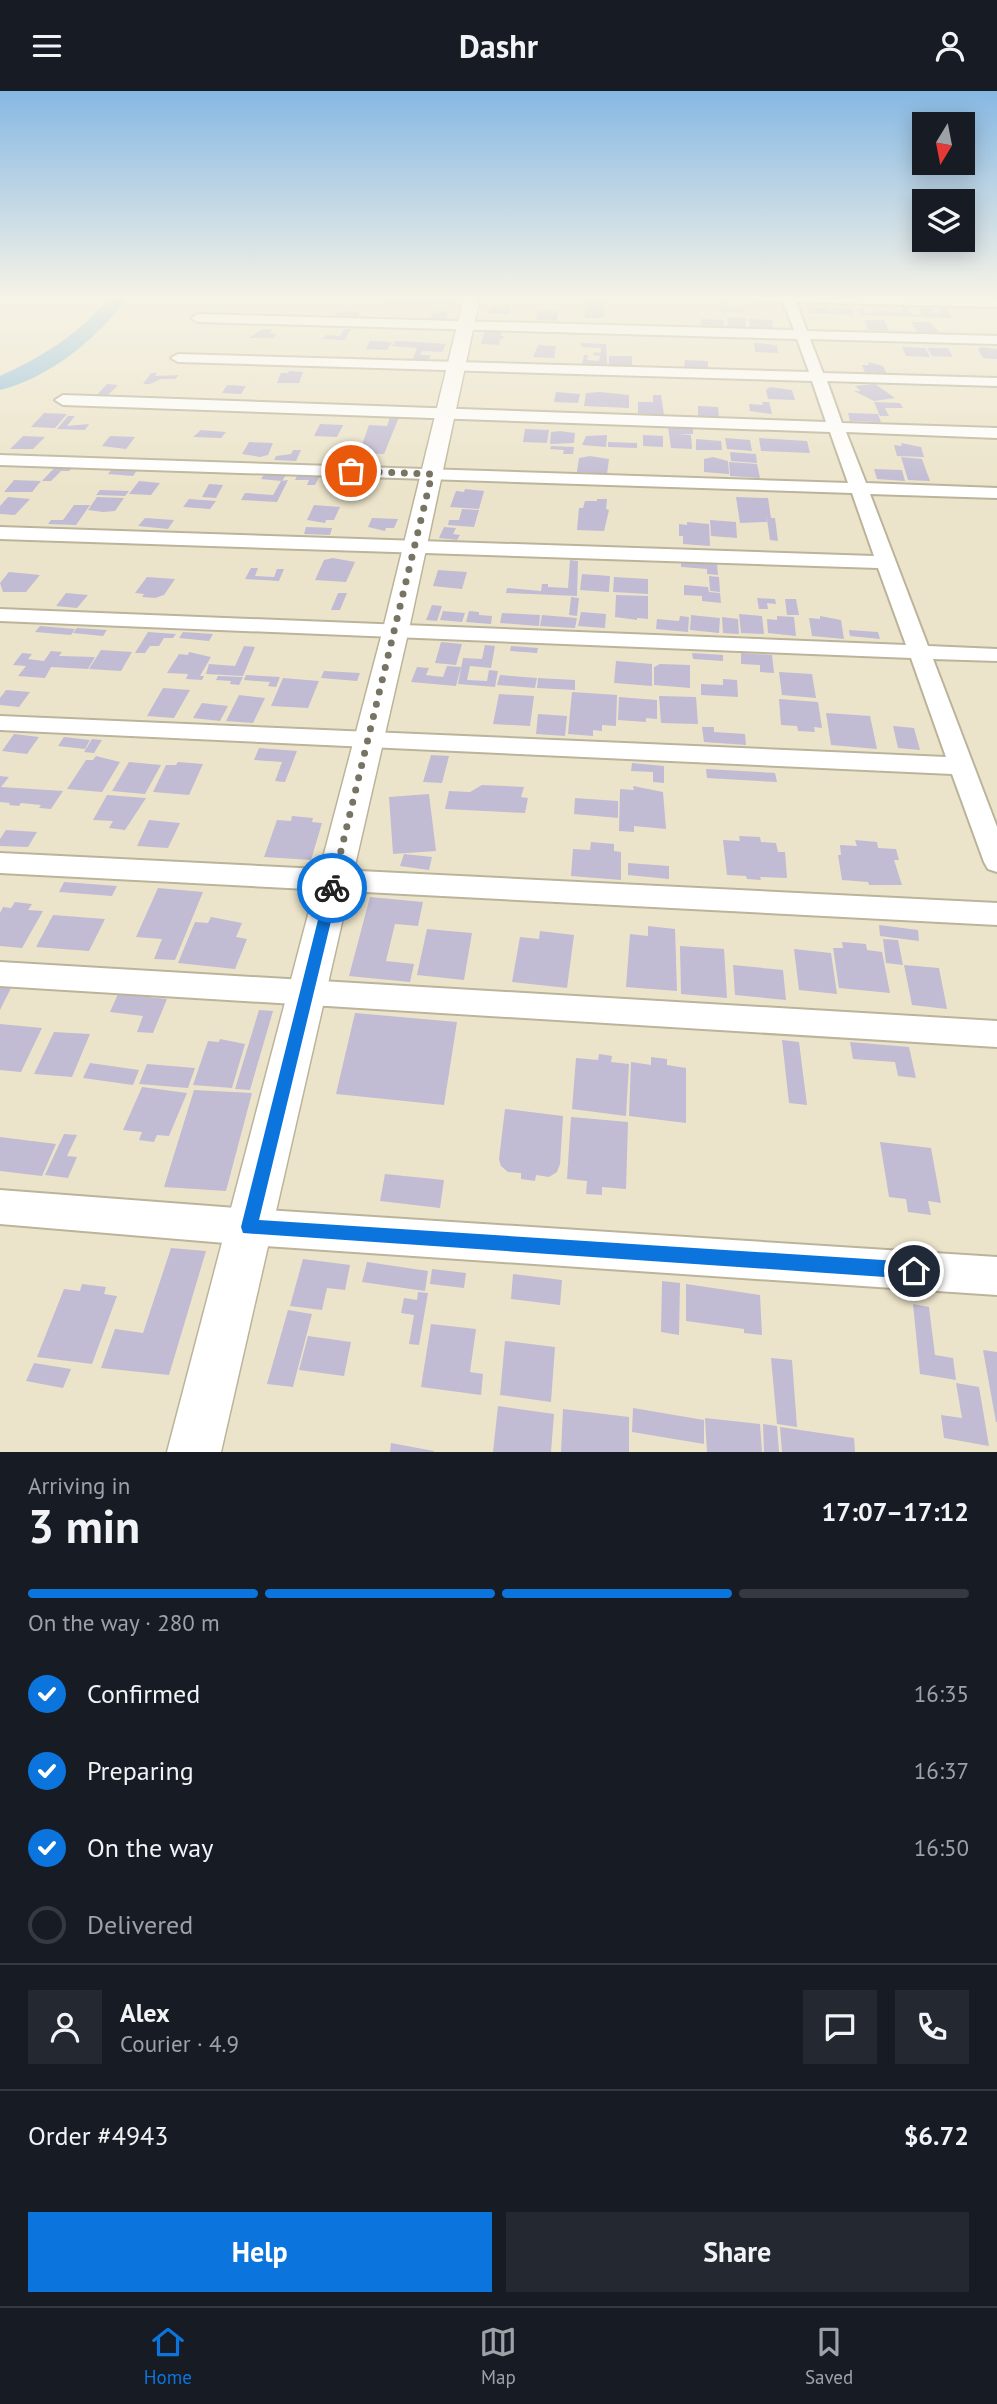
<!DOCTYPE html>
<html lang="en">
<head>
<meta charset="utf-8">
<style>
  :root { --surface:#171b24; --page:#242831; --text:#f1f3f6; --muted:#9ea1a6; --line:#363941; --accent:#0b75dd }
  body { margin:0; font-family:"PT Sans",sans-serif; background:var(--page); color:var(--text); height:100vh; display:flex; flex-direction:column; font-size:26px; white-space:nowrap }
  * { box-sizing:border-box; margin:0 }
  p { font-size:23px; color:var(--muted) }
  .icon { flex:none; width:38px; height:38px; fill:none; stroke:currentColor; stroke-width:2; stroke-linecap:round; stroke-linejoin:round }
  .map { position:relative; height:1361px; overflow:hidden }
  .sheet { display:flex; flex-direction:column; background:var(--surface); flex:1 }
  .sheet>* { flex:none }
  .needle { width:46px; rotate:190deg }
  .buttons { position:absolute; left:912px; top:21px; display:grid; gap:14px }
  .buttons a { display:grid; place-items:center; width:63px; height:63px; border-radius:0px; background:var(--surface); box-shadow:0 4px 18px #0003; font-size:35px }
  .pin { position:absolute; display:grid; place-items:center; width:60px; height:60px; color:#fff; margin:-30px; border:4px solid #fff; border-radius:50%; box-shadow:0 2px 7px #0007 }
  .courier { position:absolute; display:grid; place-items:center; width:70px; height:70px; margin:-35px; border:5px solid #0b75dd; border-radius:50%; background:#fff; color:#222; box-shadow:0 2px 9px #0007 }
  .summary em { font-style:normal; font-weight:700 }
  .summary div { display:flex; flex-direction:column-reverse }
  .summary { display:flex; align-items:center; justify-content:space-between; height:119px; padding:0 28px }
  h1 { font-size:46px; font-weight:700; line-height:52px }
  .bar { display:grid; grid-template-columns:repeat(4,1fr); gap:10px 7px; align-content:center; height:84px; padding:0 28px }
  .bar i { height:9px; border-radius:5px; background:var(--line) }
  .bar .active { background:var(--accent) }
  .bar p { grid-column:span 4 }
  .line { display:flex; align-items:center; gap:18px; padding:0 28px; border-top:2px solid var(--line) }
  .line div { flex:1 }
  .round { display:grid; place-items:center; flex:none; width:74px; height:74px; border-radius:0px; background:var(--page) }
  ol { padding:0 28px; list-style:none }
  li { display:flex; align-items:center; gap:21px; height:77px }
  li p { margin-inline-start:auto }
  li .icon { padding:7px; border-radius:50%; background:var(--accent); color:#fff; stroke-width:4 }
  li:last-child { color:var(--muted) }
  li i { width:38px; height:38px; border:4px solid var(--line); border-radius:50% }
  .action { display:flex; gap:14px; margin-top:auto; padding:14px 28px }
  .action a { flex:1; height:80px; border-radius:0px; background:var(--accent); color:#fff; font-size:28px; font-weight:700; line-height:80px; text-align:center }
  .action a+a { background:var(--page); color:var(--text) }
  header { display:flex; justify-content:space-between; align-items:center; height:91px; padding:0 28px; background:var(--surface); font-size:32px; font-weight:700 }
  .tab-bar { display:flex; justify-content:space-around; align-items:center; height:98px; border-top:2px solid var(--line); background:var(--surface); font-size:19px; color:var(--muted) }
  .tab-bar a { display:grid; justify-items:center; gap:4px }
  .tab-bar .active { color:var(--accent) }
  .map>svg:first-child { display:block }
</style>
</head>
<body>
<header><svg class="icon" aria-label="menu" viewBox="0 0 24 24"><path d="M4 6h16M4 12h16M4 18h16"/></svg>Dashr<svg class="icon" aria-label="person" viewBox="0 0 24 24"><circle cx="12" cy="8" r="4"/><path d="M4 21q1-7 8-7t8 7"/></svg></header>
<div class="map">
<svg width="997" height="1361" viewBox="0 0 997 1361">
  <rect width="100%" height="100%" fill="#ece4ca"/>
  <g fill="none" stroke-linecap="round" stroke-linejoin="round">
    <!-- river -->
    <path fill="#93bfdb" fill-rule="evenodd" d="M110,206H127C99,247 49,287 0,299V285C44,265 79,243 110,206Z"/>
  </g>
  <!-- building -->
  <path fill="#c1bbd4" d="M391,206H435L431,213L387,212Z
    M436,206H444L443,208H458L455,214L433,213Z
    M720,207H724L725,215L743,216L744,222L720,221Z
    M583,210H604V227H584L586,217H582Z
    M938,213L944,214L953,227L861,224L857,218H864L865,222H874L873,218L897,222L903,221L900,215H912L913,218H908L911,223L922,224L919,217H932L934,222L941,223Z
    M491,215L511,216L509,223L488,222Z
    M808,215L829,216L832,223L810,222Z
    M831,217H851L855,224L833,223Z
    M436,219L449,221L445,229L429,228Z
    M538,219H559L557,230L536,229Z
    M350,220L360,222L357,227L334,226L338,221Z
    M727,226L746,227L745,237L728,236Z
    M701,228L724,229V236L701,234Z
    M749,228L772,229L773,237L750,236Z
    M864,229H884L889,240L868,239Z
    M911,231H930L940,242L917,241Z
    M263,238H273L270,242L277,243L273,247H249Z
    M344,238H351L345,249L323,248L326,244L340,245Z
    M485,238H502L501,245H504L503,248H500L499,254L481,253Z
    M370,250L392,251L387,259L366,258Z
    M395,250L419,251L446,253L442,261L422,260L420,264H431L429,268H413L417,257L392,255Z
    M581,252L606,253L607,274L582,273L584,264H588L587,269L599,270L600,265L593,264L594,261L601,262V257L581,256Z
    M754,252L777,254L778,262L755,261Z
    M538,254L556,255L554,267L533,266Z
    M902,256L925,257L930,266L906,265Z
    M981,256L997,258V268L983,267L978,258Z
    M927,257H948L953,266L932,265Z
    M609,265H632V275L609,274Z
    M685,269L708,270V277L684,276Z
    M868,271L883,275L887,283L865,282L862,274H869Z
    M289,280L303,281L299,292H277L281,282H288Z
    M151,282H157L155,285L179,284L175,288H161L150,293H143Z
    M107,293L118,294L107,305H96Z
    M875,293L895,307L874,310L854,300H861L855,295Z
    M227,294L246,295L241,303L222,302Z
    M770,296L792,299L795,309L768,308L766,299Z
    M556,301L580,303L578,312L554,311Z
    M600,301L629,304V317L584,315L586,302Z
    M653,304H661L664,324L638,322V311H653Z
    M762,311H769L772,323L750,320L749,313L763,314Z
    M874,311L900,312L903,317H885L889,325H880Z
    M698,315L718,316L719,327L698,326Z
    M44,322L67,323L55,337L31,336Z
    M848,322L878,323L881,331L850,330Z
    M68,325H75L67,335L89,333L85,339L57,338Z
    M390,326H399L384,363L359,362L369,334L387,335Z
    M320,333L343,334L337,346L314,345Z
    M668,336L693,338V343H678L691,344L692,358L671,357Z
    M525,338L549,339L547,352L523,351Z
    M201,339L226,341L221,347L193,346Z
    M560,340L575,342L574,352L550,353L551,341Z
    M607,344L606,356L582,354L586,345Z
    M643,344L663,345V356L643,355Z
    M23,345L45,346L33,358H10Z
    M110,345L135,346L126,358L102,355Z
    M725,347L750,349L752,360L727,358Z
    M759,347L807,350L810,362L761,360Z
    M696,348L721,350L722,359H696Z
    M249,351L273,352L268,364L260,366L242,363Z
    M608,351L637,352V357L608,356Z
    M901,352L921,356L924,366L897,365L894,354L902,355Z
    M551,355L574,356L573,363H563L564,359L550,358Z
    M293,359H301L296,370L274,369L276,365L291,363Z
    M730,361L756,363L757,372L731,370Z
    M590,365L609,368L607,383L577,381L579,367Z
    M713,366L728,370L729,383L704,381V368Z
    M901,366L922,368L930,390L908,389Z
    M729,371L757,373L760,387L730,385Z
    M56,375L73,376L69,380H61L51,390H42Z
    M113,377L138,378L133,385L108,383Z
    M874,378L902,379L905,390L877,388Z
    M265,382L286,384L282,390L261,388Z
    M298,383L320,384L315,394H307L309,389H295Z
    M14,389L41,390L32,401H4Z
    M288,389L277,411L241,409L245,402L273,404L281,390Z
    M139,390L160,392L151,404L129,403Z
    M209,393L223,394L216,407L202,406Z
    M465,398L484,400L479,418L450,416L456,400L464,401Z
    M100,399L129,400L125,405L96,404Z
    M8,406L30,408L15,424L0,423V415Z
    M97,406L124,407L115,420L103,421L88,419Z
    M736,406L768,407L771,427H775L778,450L770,449L766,422L767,431L740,432Z
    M189,408L216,410L210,418L183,416Z
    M597,408H607L606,418L609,419L604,440L577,439L579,417H583L585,410H597Z
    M74,414H90L76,434L48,433L51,429H63Z
    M314,414L340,416L334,429H326L325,432L307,429Z
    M462,418L479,419L474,436L448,434L449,429H459Z
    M145,427L174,429L168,438L138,435Z
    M372,427L398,428L394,437H386L385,440L368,436Z
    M710,429L736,431L737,447L711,445Z
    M687,431L709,433L710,455L683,453V445H679V433L687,434Z
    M306,436L332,437L330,444L304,443Z
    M444,436L456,437L453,443L460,444L457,449L439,447Z
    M333,467L355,471L346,491L315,489L324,469Z
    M570,469L578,470L577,505L506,502L507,497L541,500L542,493H548V496L568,497Z
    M681,471L717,473L718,484L707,483V478L681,476Z
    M251,477H258L255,485L274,486L277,478H284L279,490L245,488Z
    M438,479L467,481L462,498L433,495Z
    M9,481L40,484L26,501H3L0,492Z
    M582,483L610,485L609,501L580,499Z
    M709,485L719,486L720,501L710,500Z
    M147,486L175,488L164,504L155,507L142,506L144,503L135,502Z
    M614,486L648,488V503L613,501Z
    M684,494L708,496L709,501L720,502L721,512L702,510V505L684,504Z
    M66,502L88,504L77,517L56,515Z
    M338,502H347L340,519H331Z
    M616,504L648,505V528L637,527V529L615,526Z
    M571,506L579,507L577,525L569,524Z
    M757,507L775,508L776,513L767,512L768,518H759Z
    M785,508H796L799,524H787Z
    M432,514L442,515L437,530L426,529Z
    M443,520L465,522L462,531L440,529Z
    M469,520L479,521V524L492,525L491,533L466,531Z
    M581,521L606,523L605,537L578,535Z
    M502,522L540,524L539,535L500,532Z
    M739,523L762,525L764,543L741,542Z
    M542,524L577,527L575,537L540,535Z
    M691,524L720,527L719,542L690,539Z
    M680,525L689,526L688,541L656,538L657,528L679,530Z
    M777,525L794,526L796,545L768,542L767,528L777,529Z
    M820,525L841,529L844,548L812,545L809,527L820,528Z
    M722,526L738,528L739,543L723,542Z
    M40,535L75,538L71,544L35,541Z
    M77,537L107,539L103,545L73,542Z
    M849,539L878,541L880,548L850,545Z
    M148,541L176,543L173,547H164L159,555H150L145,562H135Z
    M183,541L213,543L209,550L179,547Z
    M441,551L462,553L456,574L435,572Z
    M485,554L495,555L491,577L470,575L467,589L487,590L489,579L498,580L495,596L458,593L463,567L482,568Z
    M244,555L255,556L243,585L206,583L209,573L235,575Z
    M511,555L538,557L537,562L510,560Z
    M101,559L132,561L121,580L89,578Z
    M51,560L62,561L59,565L95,566L88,578L51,576L45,587L18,585L26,575L13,574L22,562L32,563L28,568L44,570Z
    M189,561L211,566L200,585H204L202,589L186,588L188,583L167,582L179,563L188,564Z
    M692,562L723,564V570L693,568Z
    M741,562L772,564L774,582L760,581V574L741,573Z
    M616,570L652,573V595L614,592Z
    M660,573L690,574V597L654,594V576Z
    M447,575L461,576L456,595L411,591L417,576L429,577L426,584L443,586Z
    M324,580L360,582L357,590L321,587Z
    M779,581L812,583L816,607L782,604Z
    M246,584L280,586L276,596L268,595L270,591L244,589Z
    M500,584L537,587L535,597L497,594Z
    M218,585L243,586L239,594L230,593L231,590L216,589Z
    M283,587L319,590L308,617L271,615Z
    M538,587L575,589V599L537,597Z
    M723,588L737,589L738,606L701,604V593L723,594Z
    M163,597L190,599L174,627L147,625Z
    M6,599L30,601L19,616L0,614V607Z
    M572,601L617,604L616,635L602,634V640L593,639V645L568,643Z
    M499,603L534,605L530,635L493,633Z
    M239,604L265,607L253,632L226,630Z
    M659,605L696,606L698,633L661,632Z
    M619,606L657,609V628L646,627V631L618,629Z
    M779,608L818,611L822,637L814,636L815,641L798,640L797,635L781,634Z
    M202,612L228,615L220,630L193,627Z
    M826,622L870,625L877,658L831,654Z
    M538,623L567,625L565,645L536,643Z
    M893,635L914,637L920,659L898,657Z
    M702,636H714V641L745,643L746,654L704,651Z
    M14,643L39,646L27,663L2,660Z
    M64,646L90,649L85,658L58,655Z
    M92,648L102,649L94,662L84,661Z
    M259,657L297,660L285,691L275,690L282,671L254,669Z
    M431,664L449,665L442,692L423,691Z
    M96,665L120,671L102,701L67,698L86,669H93Z
    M129,671L161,674L145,703L112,700Z
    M178,671L203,673L189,704L153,701L166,674H176Z
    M632,672L664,675V692L653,691V681L631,680Z
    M706,678L775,682L777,691L707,687Z
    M0,685L9,686L1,696L63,700L51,718L39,717L41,714L21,712L19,715L9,714L10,712L0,711Z
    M482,694L524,696L521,706L528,707L525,722L445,718L449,700L470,701Z
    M633,695L663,701L666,738L634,735V741L619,740L620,698L634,699Z
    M429,703L436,760L393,763L389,706Z
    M107,704L146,707L125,739L109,737L113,730L93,729Z
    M575,707L618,710V727L574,723Z
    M292,725L313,727L312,731L322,732L311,769L264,766L277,729L291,730Z
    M149,729L180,732L168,757L137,755Z
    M6,739L37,741L28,756L0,755V748Z
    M739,745L760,746L761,751L776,752L778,761H785L787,787L760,786L761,789L747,788L746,785L727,784L723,749L740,750Z
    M855,749L877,751L878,757L896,758L899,769H894L902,794H869L868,791L842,789L838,764H841L840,754L857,755Z
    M591,751L614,753V760L621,761V789L571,785L573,758L590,759Z
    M404,763L432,766L429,779L400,775Z
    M628,772L669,775V788L628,784Z
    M64,791L117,795L112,805L59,801Z
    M158,797L203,801L175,869L154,868L162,848L136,846Z
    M370,806L423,811L418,835L395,833L386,870L414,873L410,891L349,885Z
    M15,811L32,813L28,819L43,820L22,857L0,855V822L3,816L11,817Z
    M53,824L105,828L89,860L36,856Z
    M211,826L242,832L236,846L247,848L235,878L178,872L195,831L208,832Z
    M879,834L918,839L919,850L880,845Z
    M648,835L675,838L677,900L626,896L630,843L648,845Z
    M427,838L472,842L464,889L417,884Z
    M540,840L574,844L567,897L512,891L520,846L539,848Z
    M883,848L898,849L903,874L886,872Z
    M842,851L866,853L867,859L882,861L890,902L839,897L833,857H843Z
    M680,855L724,858L727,907L681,903Z
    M794,858L831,862L837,903L799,899Z
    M733,874L783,879L786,909L735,904Z
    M904,874L939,877L947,918L912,914Z
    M0,896L11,897L0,919Z
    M118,903L167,908L153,942L137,941L143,925L110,921Z
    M259,919L273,920L250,999L235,998Z
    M355,922L457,931L444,1014L336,1003Z
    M0,933L42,937L21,981L0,979Z
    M54,941L90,943L72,986L34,983Z
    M220,948L245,953L232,997L193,994L208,950L219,951Z
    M782,949L799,951L807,1014L789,1012Z
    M850,951L909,956L916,987L898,985L895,971L853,968Z
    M599,963L612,965L611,971L629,973L626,1025L572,1018L576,967L598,969Z
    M651,966L667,968V974L686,977V1032L629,1025L631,971L651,974Z
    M90,972L139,979L133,994L83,987Z
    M147,973L195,977L188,997L139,993Z
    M142,996L187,1002L169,1045L157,1044L154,1051L139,1049L142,1041L123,1039Z
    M194,999L252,1002L226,1100L164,1096Z
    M505,1018L563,1025L560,1073L557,1081L549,1086L536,1084L535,1090L521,1088V1082L508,1081L501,1075L499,1068Z
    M571,1026L628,1031L626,1098L602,1096V1104L586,1103L587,1090L567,1088Z
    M64,1043L77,1044L67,1065L77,1066L68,1087L45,1084Z
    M0,1046L56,1053L42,1085L0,1080Z
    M880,1051L931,1057L941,1112L928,1110L931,1124L908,1121L906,1108L889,1106Z
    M385,1083L444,1089L440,1117L380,1110Z
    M171,1157L206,1160L169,1284L101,1277L115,1238L143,1242Z
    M303,1168L350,1174L345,1199L327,1197L322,1219L290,1215Z
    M367,1171L428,1180L425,1200L362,1191Z
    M432,1178L466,1182L464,1197L430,1193Z
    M513,1183L562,1189L560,1214L511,1208Z
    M662,1190L680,1192L679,1244L661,1241Z
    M82,1193L106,1196L104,1203L117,1205L92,1273L37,1266L64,1198L80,1200Z
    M686,1193L760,1204L762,1244L744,1242V1238L686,1230Z
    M418,1201L428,1202L419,1254L409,1253L414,1224L401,1222L404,1207L417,1209Z
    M913,1213L929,1216L935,1264L953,1267L956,1289L920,1283Z
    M288,1219L312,1223L293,1296L267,1293Z
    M431,1233L476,1238L470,1281L483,1283L481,1304L421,1296Z
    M308,1245L351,1251L344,1285L299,1279Z
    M505,1250L555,1256L551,1311L500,1304Z
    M983,1259L997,1261V1331H996Z
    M771,1267L792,1269L797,1336L777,1333Z
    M34,1272L71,1278L63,1297L26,1290Z
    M956,1292L979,1296L989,1355L944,1347L941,1324L962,1327Z
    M498,1315L554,1323L551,1361H493Z
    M633,1317L704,1329V1353L632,1341Z
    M563,1318L629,1326V1361H561Z
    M705,1327L760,1333L762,1361H707Z
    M763,1333L777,1335L779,1361H764Z
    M780,1336L854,1347L855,1361H782Z
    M391,1352L434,1360V1361H390Z"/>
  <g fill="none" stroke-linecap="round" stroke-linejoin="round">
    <!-- minor casing -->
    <g stroke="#bbb49b" stroke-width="4">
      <path id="minor" d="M753,206L997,208V216L796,211L807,240L997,245V253L810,248L823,282L997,287V295L827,290L842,332L997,337V347L846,341L866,392L997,397V407L870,403L928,555L997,558V570L933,568L997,736V781L988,778L984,771L952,683L0,639V625L946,666L911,567L0,530V518L906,554L878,477L0,448V436L874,465L852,402L0,374V364L848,392L830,341L63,314L55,309L63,304L826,331L812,290L178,271L171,267L178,263L809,281L797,248L198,231L191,227L198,223L794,239L783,210H759Z
        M0,762L997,812V834L0,782Z
        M0,871L997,930V956L0,895Z
        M0,1099L249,1118L997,1166V1204L249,1154L0,1133Z"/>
    </g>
    <!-- major casing -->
    <g stroke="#bbb49b" stroke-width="3">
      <path id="major" d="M464,206H480L409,538L221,1361H167L383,538Z"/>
    </g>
    <!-- minor -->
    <use href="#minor" fill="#fff" fill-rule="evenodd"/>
    <!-- major -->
    <use href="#major" fill="#fff" fill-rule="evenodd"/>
  </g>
  <!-- sky -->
  <linearGradient id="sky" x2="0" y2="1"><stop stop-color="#86b8e3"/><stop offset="0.52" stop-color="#f6f3e7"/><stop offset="1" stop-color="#f6f3e7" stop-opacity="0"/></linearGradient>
  <rect width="997" height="396" fill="url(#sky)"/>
  <!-- route -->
  <path fill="#0b75dd" d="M332,793L339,797L259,1129L914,1171L920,1174L922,1180L920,1186L914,1188L243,1142L241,1136L326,797Z"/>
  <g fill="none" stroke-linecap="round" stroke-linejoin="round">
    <!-- done -->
    <path stroke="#787464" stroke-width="7" stroke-dasharray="0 12.6" d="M332,797L432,383L351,380"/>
  </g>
</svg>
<div class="buttons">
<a><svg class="needle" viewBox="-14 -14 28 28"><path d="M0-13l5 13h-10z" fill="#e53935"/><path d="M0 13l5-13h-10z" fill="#9ea1a6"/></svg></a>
<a><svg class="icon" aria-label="layers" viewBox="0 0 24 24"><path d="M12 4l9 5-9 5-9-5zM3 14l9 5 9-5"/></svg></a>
</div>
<div class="pin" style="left:351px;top:380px;background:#ea580c"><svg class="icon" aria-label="bag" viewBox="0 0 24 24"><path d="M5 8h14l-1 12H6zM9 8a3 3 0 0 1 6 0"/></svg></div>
<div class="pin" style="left:914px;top:1180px;background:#1f2937"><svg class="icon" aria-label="home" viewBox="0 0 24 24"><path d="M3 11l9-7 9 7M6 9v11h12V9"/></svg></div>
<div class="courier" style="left:332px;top:797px"><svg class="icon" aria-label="bike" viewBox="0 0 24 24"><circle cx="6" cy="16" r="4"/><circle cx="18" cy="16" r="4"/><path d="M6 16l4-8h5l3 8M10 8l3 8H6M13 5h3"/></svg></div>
</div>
<section class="sheet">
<div class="summary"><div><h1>3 min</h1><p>Arriving in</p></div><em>17:07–17:12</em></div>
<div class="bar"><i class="active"></i><i class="active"></i><i class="active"></i><i></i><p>On the way · 280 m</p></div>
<ol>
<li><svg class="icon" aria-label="check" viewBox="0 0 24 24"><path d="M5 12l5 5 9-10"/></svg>Confirmed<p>16:35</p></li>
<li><svg class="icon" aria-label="check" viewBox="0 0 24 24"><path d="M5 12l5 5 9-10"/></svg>Preparing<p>16:37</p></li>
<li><svg class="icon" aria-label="check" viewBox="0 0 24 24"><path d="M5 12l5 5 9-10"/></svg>On the way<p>16:50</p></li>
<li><i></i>Delivered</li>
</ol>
<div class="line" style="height:126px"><a class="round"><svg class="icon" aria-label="person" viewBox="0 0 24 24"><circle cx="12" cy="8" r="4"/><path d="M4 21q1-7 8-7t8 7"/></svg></a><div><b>Alex</b><p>Courier · 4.9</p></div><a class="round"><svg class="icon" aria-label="chat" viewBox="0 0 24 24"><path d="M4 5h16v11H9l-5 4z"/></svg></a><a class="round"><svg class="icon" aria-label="phone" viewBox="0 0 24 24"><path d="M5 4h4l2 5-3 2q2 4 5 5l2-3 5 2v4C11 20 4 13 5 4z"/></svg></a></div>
<div class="line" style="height:91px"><div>Order #4943</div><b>$6.72</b></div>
<div class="action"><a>Help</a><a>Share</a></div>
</section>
<nav class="tab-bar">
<a class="active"><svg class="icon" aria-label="home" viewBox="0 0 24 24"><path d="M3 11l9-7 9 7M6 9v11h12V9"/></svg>Home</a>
<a><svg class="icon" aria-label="map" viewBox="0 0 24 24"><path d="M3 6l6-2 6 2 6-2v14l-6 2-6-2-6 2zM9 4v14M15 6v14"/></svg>Map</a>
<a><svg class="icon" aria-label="saved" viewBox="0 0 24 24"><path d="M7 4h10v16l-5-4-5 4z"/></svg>Saved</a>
</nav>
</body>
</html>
